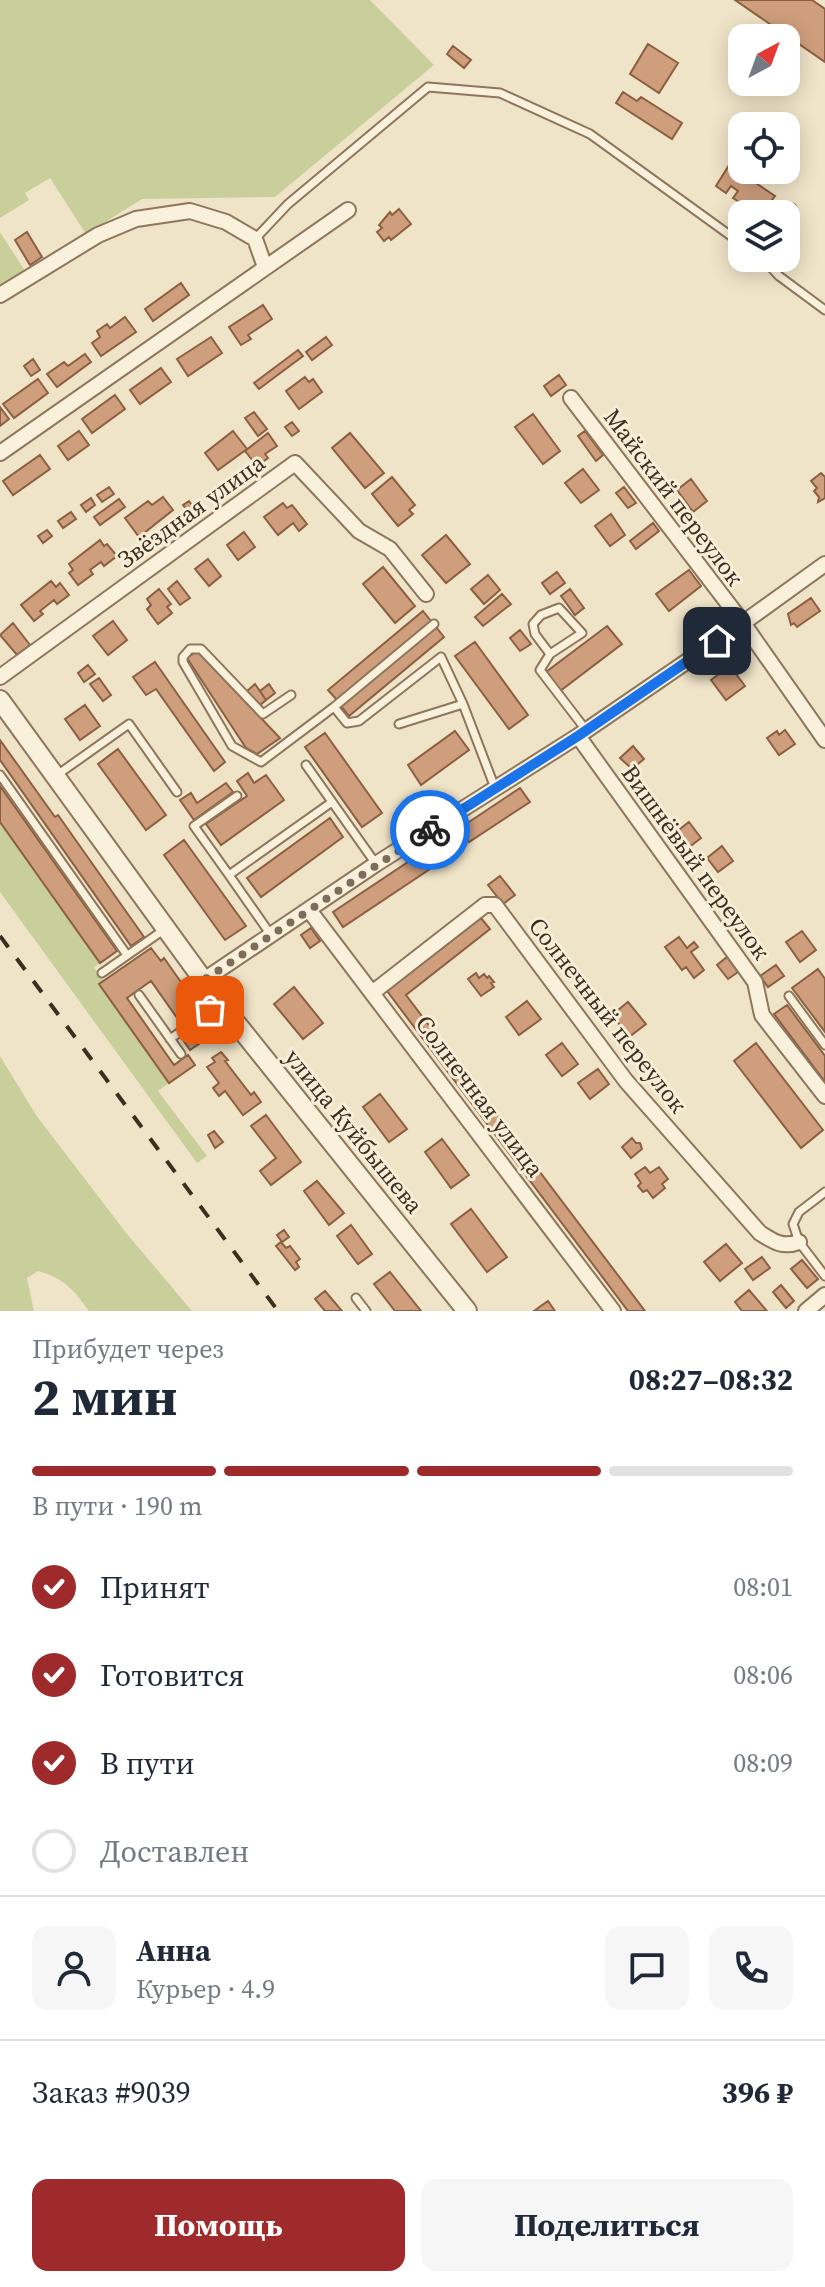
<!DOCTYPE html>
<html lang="ru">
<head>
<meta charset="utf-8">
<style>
  :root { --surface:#fff; --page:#f6f6f7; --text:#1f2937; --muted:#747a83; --line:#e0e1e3; --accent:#9e2a2b }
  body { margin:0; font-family:"Source Serif 4",serif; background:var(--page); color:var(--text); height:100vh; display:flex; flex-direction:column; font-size:30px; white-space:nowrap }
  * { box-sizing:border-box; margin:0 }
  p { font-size:26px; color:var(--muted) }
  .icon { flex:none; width:44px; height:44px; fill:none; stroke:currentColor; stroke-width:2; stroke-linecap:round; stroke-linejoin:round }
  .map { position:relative; height:1311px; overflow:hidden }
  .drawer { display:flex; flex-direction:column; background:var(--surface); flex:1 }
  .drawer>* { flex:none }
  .needle { width:52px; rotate:41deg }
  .buttons { position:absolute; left:728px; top:24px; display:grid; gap:16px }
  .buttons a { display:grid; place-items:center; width:72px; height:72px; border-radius:16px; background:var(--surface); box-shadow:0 4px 20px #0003; font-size:40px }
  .pin { position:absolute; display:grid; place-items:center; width:68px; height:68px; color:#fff; margin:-34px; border-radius:16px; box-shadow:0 4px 12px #0006 }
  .courier { position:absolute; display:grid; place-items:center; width:80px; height:80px; margin:-40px; border:6px solid #1a73e8; border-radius:50%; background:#fff; color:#222; box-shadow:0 2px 10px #0007 }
  .headline em { font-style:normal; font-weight:700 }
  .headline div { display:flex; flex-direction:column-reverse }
  .headline { display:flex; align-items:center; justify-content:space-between; height:136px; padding:0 32px }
  h1 { font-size:52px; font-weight:700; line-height:60px }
  .bar { display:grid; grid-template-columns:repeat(4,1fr); gap:12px 8px; align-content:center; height:96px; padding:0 32px }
  .bar i { height:10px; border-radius:6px; background:var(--line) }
  .bar .current { background:var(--accent) }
  .bar p { grid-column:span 4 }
  .line { display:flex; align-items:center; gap:20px; padding:0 32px; border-top:2px solid var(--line) }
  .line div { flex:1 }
  .round { display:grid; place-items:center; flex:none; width:84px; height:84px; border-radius:16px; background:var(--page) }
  ol { padding:0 32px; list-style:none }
  li { display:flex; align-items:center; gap:24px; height:88px }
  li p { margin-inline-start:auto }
  li .icon { padding:8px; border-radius:50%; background:var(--accent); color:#fff; stroke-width:4 }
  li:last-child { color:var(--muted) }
  li i { width:44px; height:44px; border:4px solid var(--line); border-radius:50% }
  .primary-button { display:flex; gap:16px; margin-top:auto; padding:16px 32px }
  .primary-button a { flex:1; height:92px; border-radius:16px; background:var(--accent); color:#fff; font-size:32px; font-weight:700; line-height:92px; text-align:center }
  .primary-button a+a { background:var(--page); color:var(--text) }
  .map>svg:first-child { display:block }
</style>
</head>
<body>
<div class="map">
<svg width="825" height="1311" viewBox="0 0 825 1311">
  <rect width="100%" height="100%" fill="#f0e4c8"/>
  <!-- green -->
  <path fill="#c9cf9b" d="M0,0H370L434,65L275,197L142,199L86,234L50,178L25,193L29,200L0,218Z
    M0,232L25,271L0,287Z
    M0,822L100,963L94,967L104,981L100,985L169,1083L158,1091L207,1156L197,1163L0,892Z
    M0,1056L36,1115L127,1234L192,1311H89C73,1289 65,1279 38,1271L27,1278L34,1311H0Z"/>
  <!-- building -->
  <path fill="#cf9f7d" stroke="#8d5f41" stroke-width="2" d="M735,0H812L825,9V62Z
    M648,44L678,63L659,93L630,74Z
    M453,46L471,60L464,68L447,54Z
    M623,92L637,101L641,97L682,123L672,139L616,103Z
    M736,154L742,158V170H751L747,177L775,196L765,209L757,204L753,211L733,198L738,191L731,186L726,193L716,186Z
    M399,209L411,224L391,240L389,237L384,241L377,232L382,228L379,225L390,212L392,215Z
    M27,232L42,257L30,265L15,240Z
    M181,283L189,295L153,321L145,309Z
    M263,305L272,319L248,335L251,339L241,345L229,327Z
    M125,317L136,332L101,356L92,343L100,337L97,331L107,324L110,328Z
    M211,337L222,353L188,376L177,359Z
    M326,337L332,345L312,360L306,352Z
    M298,350L303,356L259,389L254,383Z
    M85,354L91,362L57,387L47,374L64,362L68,366Z
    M33,359L40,370L31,376L24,366Z
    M161,368L171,382L140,404L130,390Z
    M559,375L566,385L551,396L544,386Z
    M305,377L309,382L313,379L322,392L299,409L286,391Z
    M38,379L48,393L14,418L3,404Z
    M115,395L125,409L92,433L82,419Z
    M0,407L9,419L0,426Z
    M254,412L267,429L258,436L245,418Z
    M533,414L560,451L543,464L515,427Z
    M292,422L299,431L292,436L285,427Z
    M79,431L89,445L68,460L58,446Z
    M233,431L247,449L218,470L205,453Z
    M585,431L603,455L596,461L578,436Z
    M268,433L277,446L265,454L268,458L257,466L245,451Z
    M350,433L384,473L365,488L332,448Z
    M40,455L50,469L13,495L3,481Z
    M583,469L599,490L581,503L565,483Z
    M821,473L825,477V498L818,502L819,497L814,491L817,488L811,481Z
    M392,477L415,505L409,510L413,514L398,526L372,494Z
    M691,479L707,501L693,512L677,490Z
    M109,487L114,494L102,502L97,495Z
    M624,487L636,503L628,508L616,493Z
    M163,497L173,510L139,537L125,518L148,501L152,505Z
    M91,498L95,505L86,512L81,505Z
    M119,499L125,507L100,525L94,517Z
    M189,501L196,511L191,515L183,505Z
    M283,503L287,508L292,505L307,524L299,531L293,523L278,535L264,517Z
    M71,512L76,519L63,528L58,521Z
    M611,514L625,535L610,546L595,526Z
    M653,523L659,531L636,549L630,541Z
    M47,530L52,536L43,543L38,536Z
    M244,532L255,547L238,560L227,545Z
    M446,535L470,564L446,583L422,555Z
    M100,540L104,546L107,544L117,556L104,566L101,562L90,570L93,574L78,585L69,573L73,570L69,564Z
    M208,559L221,576L209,586L195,569Z
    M383,567L415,606L395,623L363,584Z
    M689,570L701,586L669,611L656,594Z
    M557,572L565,583L550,594L542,583Z
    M488,575L500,590L484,604L471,589Z
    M51,581L56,587L60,583L69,595L57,604L54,600L40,611L43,614L34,621L21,605Z
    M177,581L190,598L180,605L168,589Z
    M159,589L171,604L167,607L172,613L158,624L147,609L151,605L147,599Z
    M570,589L584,608L575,615L561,596Z
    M502,594L511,604L483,626L475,617Z
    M811,598L820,611L797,627L794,623L791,625L788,614Z
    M423,611L431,621L337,700L328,690Z
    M113,621L127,640L108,655L93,636Z
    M13,623L30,645L17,655L0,635Z
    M607,626L622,644L560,691L546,672Z
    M436,627L444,637L349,716L341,706Z
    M520,630L531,644L520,651L510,638Z
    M475,642L528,715L509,729L455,656Z
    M197,651L280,738L257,754L246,748L187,658Z
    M155,662L225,762L214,771L156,689L146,695L133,677Z
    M88,665L95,674L84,682L78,673Z
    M730,666L745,686L726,700L711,680Z
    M99,678L111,695L103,701L90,684Z
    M255,684L266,700L259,706L247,691Z
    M269,684L275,693L266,700L260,691Z
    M85,705L100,726L80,740L65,719Z
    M785,730L795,744L779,755L767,738L777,731L779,735Z
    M455,731L469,750L421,785L408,765Z
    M325,733L382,813L362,827L305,747Z
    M0,740L55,817L58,815L144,937L131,946L0,760Z
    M633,746L644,759L632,769L620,758Z
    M118,749L166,815L146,830L98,764Z
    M248,773L254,783L266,775L284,800L221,845L206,824L247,796L237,781Z
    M226,783L233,792L194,820L180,800L191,793L197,803Z
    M0,786L117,951L100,963L0,822Z
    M520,788L530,802L469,842L460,828Z
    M330,818L343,837L261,897L247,878Z
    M689,822L701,838L688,848L686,845L682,848L678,842L681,839L676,832Z
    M184,840L246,926L225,940L164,855Z
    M435,844L445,859L343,927L333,912Z
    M722,846L733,861L718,872L707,858Z
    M500,876L515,895L503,904L488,885Z
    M481,918L490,929L406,995L645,1311H628L387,991Z
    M311,928L320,941L310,948L301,935Z
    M802,931L816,950L800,962L786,942Z
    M679,937L687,948L694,942L698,947L691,952L704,970L694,978L686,967L682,970L665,947Z
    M151,948L161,961L164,958L202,1012L182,1025L151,981L127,998L174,1065L188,1055L195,1065L169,1083L99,984Z
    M727,957L738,972L728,979L717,965Z
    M776,965L784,976L768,987L760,976Z
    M818,969L825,979V1032L792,988Z
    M476,973L479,978L484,974L487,978L489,976L494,982L491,983L494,987L481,996L468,979Z
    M294,987L323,1023L303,1039L274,1004Z
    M527,1001L541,1019L519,1035L506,1017Z
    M628,1002L646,1024L629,1037L612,1015Z
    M787,1005L825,1056V1082L774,1014Z
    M200,1024L209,1037L190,1050L181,1037Z
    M562,1043L578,1064L562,1076L546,1055Z
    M756,1043L823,1130L801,1148L734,1061Z
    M221,1052L228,1060L225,1061L251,1095L254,1092L261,1102L243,1115L225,1091L219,1096L213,1088L219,1083L207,1067L215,1062L212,1058Z
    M598,1069L609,1084L590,1099L578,1083Z
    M380,1094L407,1129L389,1142L363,1107Z
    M266,1115L301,1162L271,1185L260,1171L276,1158L251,1126Z
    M214,1131L223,1142L215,1148L208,1135Z
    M632,1138L636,1143H640L642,1149L631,1158L622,1147Z
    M442,1139L469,1175L451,1188L425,1152Z
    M645,1167L650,1173L659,1167L668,1179L662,1184L665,1188L653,1198L647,1190L643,1192L638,1186L641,1183L635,1174Z
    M317,1181L344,1213L329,1225L304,1191Z
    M471,1209L507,1257L487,1272L451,1224Z
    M351,1225L372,1254L358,1264L337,1236Z
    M284,1230L289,1237L282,1242L277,1235Z
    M281,1242L286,1248L290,1246L300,1259L296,1262L299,1267L295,1270L276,1246Z
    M726,1244L742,1263L720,1281L704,1262Z
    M762,1257L770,1268L753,1280L745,1269Z
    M802,1260L818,1279L807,1288L791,1269Z
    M390,1272L421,1311H395L374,1284Z
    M781,1285L794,1301L786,1308L773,1292Z
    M749,1290L767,1311H742L735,1302Z
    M325,1291L342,1311H325L315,1299Z
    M548,1301L555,1311H534Z"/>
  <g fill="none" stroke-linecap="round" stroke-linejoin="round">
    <!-- service casing -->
    <g stroke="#8d765c" stroke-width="11">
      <path id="service" d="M786,217L792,208
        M255,239L288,204L428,87L500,93L590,134L742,244
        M765,258V261L779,276L825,310
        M550,654L535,634L533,624L541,615L559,608L582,633L550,654L540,670L586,730
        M291,695L263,714L201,649H190L183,657V662L232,746L261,762L334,707L434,624
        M334,707L347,723L359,721L441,657L463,704L495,788
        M399,724L463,704
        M306,765L376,864
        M0,775L127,955
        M57,775L129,724L177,792
        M229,875L194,826L237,796
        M271,935L229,875L332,802
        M102,973L165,929
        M139,995L181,1054
        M789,996L825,1045
        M170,1039L218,1005
        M825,1192L799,1212L793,1224L799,1242L825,1276
        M356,1298L366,1311"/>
    </g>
    <!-- minor casing -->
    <g stroke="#8d765c" stroke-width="18">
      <path id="minor" d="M0,295L98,235L136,219L190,211L226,222L255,239L265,267
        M571,398L743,623L825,740
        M0,453L348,210
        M0,677L295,463L359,531L390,549L426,594
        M578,736L755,982L762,1015L825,1096
        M309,910L613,1311
        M204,980L376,864L578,736L743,623L825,564
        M372,993L485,905H495L626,1081L760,1233C774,1242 783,1248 799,1242
        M806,1311L825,1295"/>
    </g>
    <!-- tertiary casing -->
    <g stroke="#8d765c" stroke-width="22">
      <path id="tertiary" d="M0,700L220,1003L467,1311"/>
    </g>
    <!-- service -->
    <use href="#service" stroke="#faf1dc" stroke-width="7"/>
    <!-- minor -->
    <use href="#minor" stroke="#faf1dc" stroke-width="14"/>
    <!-- tertiary -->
    <use href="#tertiary" stroke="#faf1dc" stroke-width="18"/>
    <!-- rail -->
    <path stroke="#3d2e20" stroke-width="4" stroke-dasharray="14 14" stroke-linecap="butt" d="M0,936L278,1311"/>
  </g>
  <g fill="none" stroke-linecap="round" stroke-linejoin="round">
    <!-- done -->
    <path stroke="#7c6e5b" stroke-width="8" stroke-dasharray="0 14.4" d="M210,1010L220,1003L204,980L430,830"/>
    <!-- route -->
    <path stroke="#1a73e8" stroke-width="10" d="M430,830L578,736L717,641"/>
  </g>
  <g text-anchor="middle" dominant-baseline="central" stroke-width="6" stroke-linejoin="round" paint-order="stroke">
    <!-- street labels -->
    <g font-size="24" fill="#3d2e20" stroke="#f7eed8">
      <text transform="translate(674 497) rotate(53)">Майский переулок</text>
      <text transform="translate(191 511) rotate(-36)">Звёздная улица</text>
      <text transform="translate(696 862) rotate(54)">Вишнёвый переулок</text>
      <text transform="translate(608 1015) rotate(52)">Солнечный переулок</text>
      <text transform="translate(480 1096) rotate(53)">Солнечная улица</text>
      <text transform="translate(354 1131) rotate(51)">улица Куйбышева</text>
    </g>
  </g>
</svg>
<div class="buttons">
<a><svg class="needle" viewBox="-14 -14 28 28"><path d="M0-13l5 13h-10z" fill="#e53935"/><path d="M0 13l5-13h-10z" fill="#747a83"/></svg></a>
<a><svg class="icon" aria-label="locate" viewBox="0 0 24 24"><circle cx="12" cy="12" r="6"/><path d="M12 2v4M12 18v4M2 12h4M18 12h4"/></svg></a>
<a><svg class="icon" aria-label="layers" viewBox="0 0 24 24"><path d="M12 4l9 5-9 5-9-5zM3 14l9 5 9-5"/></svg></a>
</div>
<div class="pin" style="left:210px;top:1010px;background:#ea580c"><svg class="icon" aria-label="bag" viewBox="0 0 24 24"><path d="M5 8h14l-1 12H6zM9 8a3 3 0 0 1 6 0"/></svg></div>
<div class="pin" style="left:717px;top:641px;background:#1f2937"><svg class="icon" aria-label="home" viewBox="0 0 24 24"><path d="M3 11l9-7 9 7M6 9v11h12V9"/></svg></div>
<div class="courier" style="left:430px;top:830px"><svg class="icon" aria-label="bike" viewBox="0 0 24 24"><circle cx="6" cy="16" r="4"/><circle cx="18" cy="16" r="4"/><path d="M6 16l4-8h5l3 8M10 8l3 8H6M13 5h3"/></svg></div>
</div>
<section class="drawer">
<div class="headline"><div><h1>2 мин</h1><p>Прибудет через</p></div><em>08:27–08:32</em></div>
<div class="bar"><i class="current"></i><i class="current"></i><i class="current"></i><i></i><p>В пути · 190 m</p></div>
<ol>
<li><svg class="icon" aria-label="check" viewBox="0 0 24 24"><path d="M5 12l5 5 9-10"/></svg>Принят<p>08:01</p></li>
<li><svg class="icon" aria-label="check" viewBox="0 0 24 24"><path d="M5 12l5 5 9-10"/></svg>Готовится<p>08:06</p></li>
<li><svg class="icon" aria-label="check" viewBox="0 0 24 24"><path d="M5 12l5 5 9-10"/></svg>В пути<p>08:09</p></li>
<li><i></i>Доставлен</li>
</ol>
<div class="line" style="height:144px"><a class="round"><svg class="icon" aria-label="person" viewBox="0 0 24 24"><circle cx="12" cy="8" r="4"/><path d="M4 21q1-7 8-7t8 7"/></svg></a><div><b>Анна</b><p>Курьер · 4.9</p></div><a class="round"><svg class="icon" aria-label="chat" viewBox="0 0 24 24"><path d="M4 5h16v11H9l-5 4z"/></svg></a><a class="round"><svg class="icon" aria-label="phone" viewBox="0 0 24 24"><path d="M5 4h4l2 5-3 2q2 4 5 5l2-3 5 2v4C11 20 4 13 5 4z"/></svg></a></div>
<div class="line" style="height:104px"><div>Заказ #9039</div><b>396 ₽</b></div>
<div class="primary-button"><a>Помощь</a><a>Поделиться</a></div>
</section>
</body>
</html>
